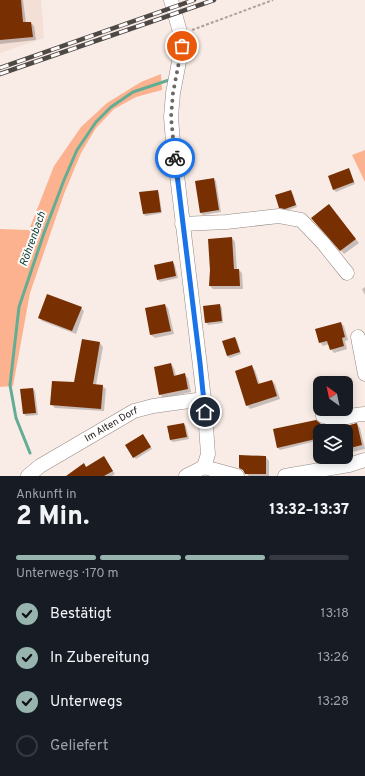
<!DOCTYPE html>
<html lang="de">
<head>
<meta charset="utf-8">
<style>
  :root { --surface:#171b24; --page:#242831; --text:#f1f3f6; --muted:#9ea1a6; --line:#363941; --accent:#97b5ae }
  body { margin:0; font-family:Overpass,sans-serif; background:var(--page); color:var(--text); height:100vh; display:flex; flex-direction:column; font-size:15px; white-space:nowrap }
  * { box-sizing:border-box; margin:0 }
  p { font-size:13px; color:var(--muted) }
  .icon { flex:none; width:22px; height:22px; fill:none; stroke:currentColor; stroke-width:2; stroke-linecap:round; stroke-linejoin:round }
  .map { position:relative; height:476px; overflow:hidden }
  .sheet { display:flex; flex-direction:column; background:var(--surface); flex:1 }
  .sheet>* { flex:none }
  .needle { width:26px; rotate:327deg }
  .tools { position:absolute; left:313px; top:376px; display:grid; gap:8px }
  .tools a { display:grid; place-items:center; width:40px; height:40px; border-radius:8px; background:var(--surface); box-shadow:0 2px 10px #0003; font-size:20px }
  .pin { position:absolute; display:grid; place-items:center; width:34px; height:34px; color:#fff; margin:-17px; border:2px solid #fff; border-radius:50%; box-shadow:0 1px 4px #0007 }
  .courier { position:absolute; display:grid; place-items:center; width:40px; height:40px; margin:-20px; border:3px solid #1a73e8; border-radius:50%; background:#fff; color:#222; box-shadow:0 1px 5px #0007 }
  .overview em { font-style:normal; font-weight:800 }
  .overview div { display:flex; flex-direction:column-reverse }
  .overview { display:flex; align-items:center; justify-content:space-between; height:68px; padding:0 16px }
  h1 { font-size:26px; font-weight:800; line-height:30px }
  .bar { display:grid; grid-template-columns:repeat(4,1fr); gap:6px 4px; align-content:center; height:48px; padding:0 16px }
  .bar i { height:5px; border-radius:3px; background:var(--line) }
  .bar .selected { background:var(--accent) }
  .bar p { grid-column:span 4 }
  ol { padding:0 16px; list-style:none }
  li { display:flex; align-items:center; gap:12px; height:44px }
  li p { margin-inline-start:auto }
  li .icon { padding:4px; border-radius:50%; background:var(--accent); color:#111; stroke-width:4 }
  li:last-child { color:var(--muted) }
  li i { width:22px; height:22px; border:2px solid var(--line); border-radius:50% }
  .map>svg:first-child { display:block }
</style>
</head>
<body>
<div class="map">
<svg width="365" height="476" viewBox="0 0 365 476">
  <rect width="100%" height="100%" fill="#f9ece6"/>
  <!-- built -->
  <path fill="#f4dfd6" d="M0,0H41L44,38L0,53Z"/>
  <!-- green -->
  <path fill="#fdb28f" d="M161,74L162,90L136,97L114,109L96,128L81,153L64,194L30,293L13,386L0,387V229L29,230L54,166L81,127L107,103L141,82Z
    M365,150V182L352,155Z"/>
  <!-- shadow -->
  <path fill="#0003" d="M0,0H23L26,23H31L34,26L36,40L0,44Z
    M348,169L350,171L355,184L336,192L334,190L329,176Z
    M214,179L216,181L221,212L203,215L201,213L196,182Z
    M157,191L159,193L162,213L146,216L143,214Z
    M291,191L293,194L297,207L288,210L282,209L280,207Z
    M332,209L359,243L344,254L313,218Z
    M232,238L235,242L237,270H239L242,273L243,289H213L210,286Z
    M173,263L175,265L178,278L160,282L158,280Z
    M365,287V295L362,289Z
    M165,305L168,308L174,334L155,338L151,335Z
    M220,305L222,308L223,323L208,325L206,322Z
    M81,308L84,311L76,334L42,321L39,318Z
    M341,323L344,326L348,340L345,341L347,349L334,353L331,349L329,344L323,346L320,342Z
    M235,338L237,340L241,354L230,358L227,356Z
    M100,343L103,347L96,385L102,386L106,389L104,411L55,408L51,404L74,384Z
    M171,364L174,368L176,376L185,375L188,378L191,392L163,398L160,394Z
    M252,367L255,370L260,385L272,381L275,384L280,399L250,409L247,405Z
    M33,389L35,391L38,415L26,416L24,414Z
    M315,421L323,427L324,431H320V440L280,450L278,448Z
    M184,424L186,426L189,439L173,442L170,440L168,427Z
    M357,424L360,428L365,449L347,453L346,452V431H339Z
    M145,438L152,449L136,459L134,457Z
    M266,457L269,461V476H249L240,467Z
    M104,458L115,474L112,476H68L87,468Z"/>
  <g fill="none" stroke-linecap="round" stroke-linejoin="round">
    <!-- stream -->
    <path stroke="#63ad95" stroke-width="3" d="M30,453L16,418L10,385L19,307L44,233L64,180L77,150L96,122L111,107L133,92L169,80"/>
  </g>
  <!-- building -->
  <path fill="#783002" d="M0,0H21L23,22H31L33,37L0,40Z
    M349,168L354,182L333,190L328,176Z
    M214,178L219,210L200,213L195,181Z
    M158,190L161,212L143,214L139,192Z
    M291,190L296,205L285,209L279,208L275,195Z
    M329,204L356,239L340,251L311,218Z
    M232,237L234,269H239L240,286H209L210,270L208,239Z
    M173,261L176,276L157,280L154,265Z
    M47,294L82,307L72,331L38,318Z
    M165,304L171,331L150,335L145,308Z
    M220,304L222,321L205,323L203,306Z
    M341,322L345,337L342,338L344,346L330,350L327,341L319,343L315,329Z
    M235,337L240,352L227,356L222,341Z
    M82,339L100,342L93,384L103,385L101,409L50,405L52,381L74,382Z
    M171,363L174,376L185,373L188,389L159,395L154,367Z
    M252,365L258,384L272,380L277,396L246,406L235,371Z
    M33,388L36,413L23,414L20,389Z
    M316,420L321,424L322,431H320V438L277,448L273,429Z
    M184,423L187,437L170,440L167,426Z
    M357,423L362,445L346,449V431H328L327,428L342,427Z
    M143,434L151,447L133,458L125,445Z
    M239,455L266,456V474H245L243,470L239,468Z
    M104,456L113,471L104,476H66L84,463L86,467Z"/>
  <g fill="none" stroke-linecap="round" stroke-linejoin="round">
    <!-- minor casing -->
    <g stroke="#968a85" stroke-width="15">
      <g id="minor">
        <path d="M171,0L180,32L182,46L173,93L171,117L173,142L204,399L208,454L204,467"/>
        <path d="M182,224L226,222L279,216L301,220L323,243L347,273"/>
        <path d="M358,337L365,374"/>
        <path d="M323,416C343,423 348,414 365,414"/>
        <path d="M204,467L237,476"/>
        <path id="s1" d="M28,476L40,466L134,411L153,406L204,399"/>
        <path d="M186,476L204,467"/>
        <path d="M285,476L349,465L365,460"/>
      </g>
    </g>
    <!-- path -->
    <path stroke="#aba19d" stroke-width="2" stroke-dasharray="3 2" stroke-linecap="butt" d="M192,30L273,0"/>
    <!-- minor -->
    <use href="#minor" stroke="#fff" stroke-width="14"/>
    <!-- rail casing -->
    <g stroke="#4f4946" stroke-width="4.5">
      <path id="rail" d="M0,68L194,0
        M0,74L214,0"/>
    </g>
    <!-- rail -->
    <use href="#rail" stroke="#fefbfa" stroke-width="3" stroke-dasharray="9" stroke-linecap="butt"/>
  </g>
  <g fill="none" stroke-linecap="round" stroke-linejoin="round">
    <!-- done -->
    <path stroke="#6f6764" stroke-width="4" stroke-dasharray="0 7.2" d="M175,158L171,117L173,93L182,46"/>
    <!-- route -->
    <path stroke="#1a73e8" stroke-width="5" d="M175,158L200,363L205,412"/>
  </g>
  <g text-anchor="middle" dominant-baseline="central" stroke-width="4" stroke-linejoin="round" paint-order="stroke">
    <!-- street labels -->
    <g font-size="10" fill="#25201e" stroke="#fefbfa">
      <text stroke="none"><textPath href="#s1" startOffset="98">Im Alten Dorf</textPath></text>
    </g>
    <!-- water labels -->
    <g font-size="11" font-style="italic" fill="#093c2f" stroke="#fefbfa">
      <text transform="translate(33 239) rotate(-70)">Röhrenbach</text>
    </g>
  </g>
</svg>
<div class="tools">
<a><svg class="needle" viewBox="-14 -14 28 28"><path d="M0-13l5 13h-10z" fill="#e53935"/><path d="M0 13l5-13h-10z" fill="#9ea1a6"/></svg></a>
<a><svg class="icon" aria-label="layers" viewBox="0 0 24 24"><path d="M12 4l9 5-9 5-9-5zM3 14l9 5 9-5"/></svg></a>
</div>
<div class="pin" style="left:182px;top:46px;background:#ea580c"><svg class="icon" aria-label="bag" viewBox="0 0 24 24"><path d="M5 8h14l-1 12H6zM9 8a3 3 0 0 1 6 0"/></svg></div>
<div class="pin" style="left:205px;top:412px;background:#1f2937"><svg class="icon" aria-label="home" viewBox="0 0 24 24"><path d="M3 11l9-7 9 7M6 9v11h12V9"/></svg></div>
<div class="courier" style="left:175px;top:158px"><svg class="icon" aria-label="bike" viewBox="0 0 24 24"><circle cx="6" cy="16" r="4"/><circle cx="18" cy="16" r="4"/><path d="M6 16l4-8h5l3 8M10 8l3 8H6M13 5h3"/></svg></div>
</div>
<section class="sheet">
<div class="overview"><div><h1>2 Min.</h1><p>Ankunft in</p></div><em>13:32–13:37</em></div>
<div class="bar"><i class="selected"></i><i class="selected"></i><i class="selected"></i><i></i><p>Unterwegs · 170 m</p></div>
<ol>
<li><svg class="icon" aria-label="check" viewBox="0 0 24 24"><path d="M5 12l5 5 9-10"/></svg>Bestätigt<p>13:18</p></li>
<li><svg class="icon" aria-label="check" viewBox="0 0 24 24"><path d="M5 12l5 5 9-10"/></svg>In Zubereitung<p>13:26</p></li>
<li><svg class="icon" aria-label="check" viewBox="0 0 24 24"><path d="M5 12l5 5 9-10"/></svg>Unterwegs<p>13:28</p></li>
<li><i></i>Geliefert</li>
</ol>
</section>
</body>
</html>
